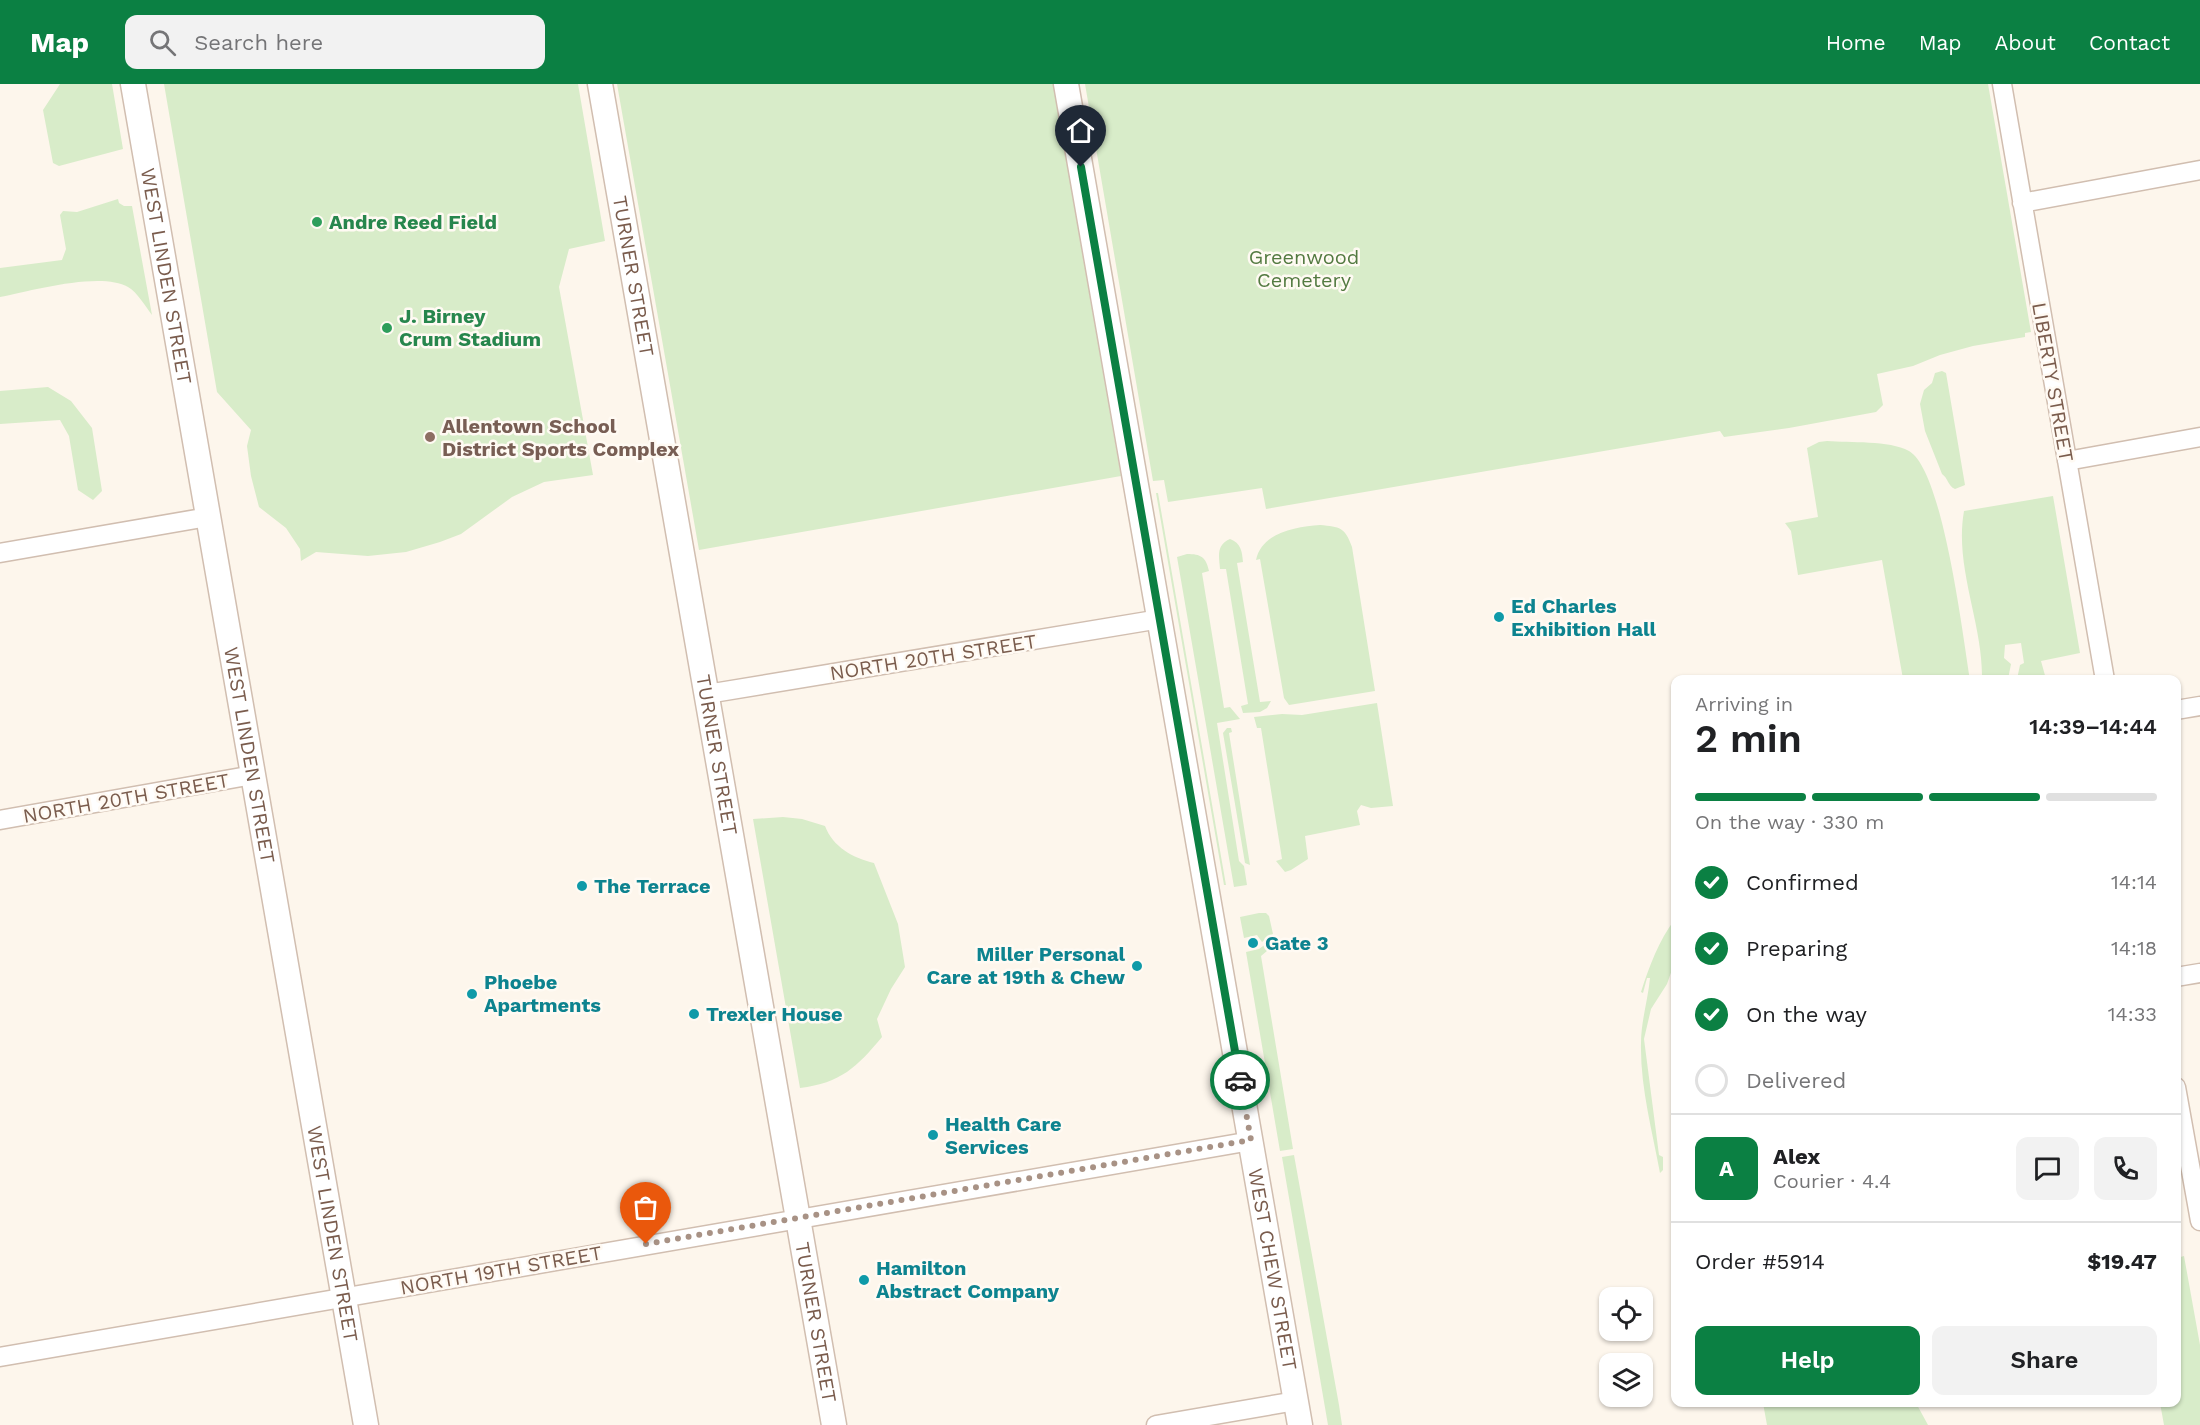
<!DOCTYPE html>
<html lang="en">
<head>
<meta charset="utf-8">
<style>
  :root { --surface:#fff; --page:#f2f2f2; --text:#202124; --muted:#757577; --line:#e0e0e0; --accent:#0b8043 }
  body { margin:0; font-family:"Work Sans",sans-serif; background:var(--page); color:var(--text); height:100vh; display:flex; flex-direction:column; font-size:22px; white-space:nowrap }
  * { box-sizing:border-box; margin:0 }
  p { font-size:20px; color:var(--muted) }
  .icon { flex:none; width:33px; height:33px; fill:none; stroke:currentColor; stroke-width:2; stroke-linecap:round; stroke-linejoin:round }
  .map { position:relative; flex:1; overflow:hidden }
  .drawer { position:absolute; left:1671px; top:591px; width:510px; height:732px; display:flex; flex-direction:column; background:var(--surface); border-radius:12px; box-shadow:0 2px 4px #0004 }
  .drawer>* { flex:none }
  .fabs { position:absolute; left:1599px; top:1203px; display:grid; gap:12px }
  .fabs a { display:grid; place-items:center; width:54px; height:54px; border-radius:12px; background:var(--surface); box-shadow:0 2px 4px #0004; font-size:30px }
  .pin { position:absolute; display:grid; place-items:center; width:51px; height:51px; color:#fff; margin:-62px -26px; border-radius:50% 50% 50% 0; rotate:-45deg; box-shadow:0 0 6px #0007 }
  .pin .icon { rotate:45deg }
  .courier { position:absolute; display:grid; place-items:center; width:60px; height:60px; margin:-30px; border:4px solid #0b8043; border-radius:50%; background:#fff; color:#222; box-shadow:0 2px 8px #0007 }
  .summary em { font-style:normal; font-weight:600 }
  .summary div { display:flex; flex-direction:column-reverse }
  .summary { display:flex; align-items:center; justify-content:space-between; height:102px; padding:0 24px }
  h1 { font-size:39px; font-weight:600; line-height:45px }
  .bar { display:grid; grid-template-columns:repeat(4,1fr); gap:9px 6px; align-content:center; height:72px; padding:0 24px }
  .bar i { height:8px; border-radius:4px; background:var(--line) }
  .bar .selected { background:var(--accent) }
  .bar p { grid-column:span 4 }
  .line { display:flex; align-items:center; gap:15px; padding:0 24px; border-top:2px solid var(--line) }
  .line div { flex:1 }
  .round { display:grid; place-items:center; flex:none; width:63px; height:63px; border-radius:12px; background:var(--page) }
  ol { padding:0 24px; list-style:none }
  li { display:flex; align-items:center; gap:18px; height:66px }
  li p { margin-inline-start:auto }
  li .icon { padding:6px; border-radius:50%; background:var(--accent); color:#fff; stroke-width:4 }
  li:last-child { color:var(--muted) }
  li i { width:33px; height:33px; border:3px solid var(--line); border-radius:50% }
  .primary-button { display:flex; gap:12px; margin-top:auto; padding:12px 24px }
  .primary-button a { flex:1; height:69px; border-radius:12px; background:var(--accent); color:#fff; font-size:24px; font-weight:600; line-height:69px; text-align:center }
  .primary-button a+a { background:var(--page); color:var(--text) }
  header { display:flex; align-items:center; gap:36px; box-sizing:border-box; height:84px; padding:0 30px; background:var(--accent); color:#fff }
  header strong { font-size:28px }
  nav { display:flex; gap:33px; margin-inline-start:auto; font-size:21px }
  .search { width:420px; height:54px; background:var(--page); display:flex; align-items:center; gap:15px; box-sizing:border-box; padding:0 21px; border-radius:12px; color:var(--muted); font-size:22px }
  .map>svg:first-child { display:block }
</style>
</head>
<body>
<header>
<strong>Map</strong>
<div class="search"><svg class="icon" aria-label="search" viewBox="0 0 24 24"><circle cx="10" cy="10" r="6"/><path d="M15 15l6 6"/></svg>Search here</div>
<nav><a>Home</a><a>Map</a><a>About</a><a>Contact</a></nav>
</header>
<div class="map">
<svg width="2200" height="1341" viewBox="0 0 2200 1341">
  <rect width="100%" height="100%" fill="#fdf6ec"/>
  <!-- green -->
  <path fill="#d8ecc9" d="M60,0H112L123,65L59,82L53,79L43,26Z
    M164,0H578L605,157L569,165L559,203L593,391L544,398L512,413L461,450L440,458L406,468L368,472L316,468L301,477L300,465L286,444L259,423L251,392L247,362L251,346L217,308Z
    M617,0H1053L1121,392L699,466Z
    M1085,0H1988L2031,248L2025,249V253L1973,262L1940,271L1913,282L1877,290L1883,321L1876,328L1789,344L1724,353L1720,347L1266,425L1262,404L1168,418L1164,396L1153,397Z
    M118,115L119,119L124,122H132L152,231C146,223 137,208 128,203C101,187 30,207 0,213V184L62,176L66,165L60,131L63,127L77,128Z
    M1942,287L1946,289L1965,401L1955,405C1948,402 1948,394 1942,390L1925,347L1920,320L1924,306L1932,299L1935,289Z
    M48,303L71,317L92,344L102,407L93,416L78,406L69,352L60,336L0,340V307Z
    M1827,357C1850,359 1889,356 1909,367C1943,386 1963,553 1970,595H1903L1882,476L1798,491L1791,447L1785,439L1818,433L1807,364L1819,358Z
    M1156,409H1158L1226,801H1224Z
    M2053,412L2080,569L2041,577L2046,595H2017L2020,581L2024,579L2021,559L2005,561L2004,574L2011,580L2008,595H1982C1983,539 1954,483 1964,427Z
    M1320,441C1340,443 1345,443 1352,463L1375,607L1289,621L1284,614L1260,475L1256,476C1262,448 1296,443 1320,441Z
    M1230,455C1241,459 1242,467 1243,478L1237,479L1260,618L1271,617L1267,624L1260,628L1243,629L1241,622L1248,620L1226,485H1220C1219,472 1216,461 1230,455Z
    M1187,470C1201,470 1206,473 1209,487L1202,489L1224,624L1230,623L1240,635L1217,639L1239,777L1244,782L1247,801L1234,803L1177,473Z
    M1377,619L1393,722L1371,724L1361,721L1357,727L1360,741L1305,752L1308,775L1291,786L1285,788L1276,777L1282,775L1261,644H1257L1254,633L1282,630L1302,631Z
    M1227,644H1231L1232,648L1229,649L1250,781L1245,779L1223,649Z
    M783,733L802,735L825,742C833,763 853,774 874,779L898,840L905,883L891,905L877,935L882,953C857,983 841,999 800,1004L753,735Z
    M1259,829H1266L1269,832L1273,850L1262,858L1257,851L1244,854L1240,833Z
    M1675,835V877L1667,900L1651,925L1644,955L1659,1071L1663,1073V1086L1660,1089C1652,1046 1640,1002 1641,959C1641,937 1648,916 1650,894H1647L1643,909L1641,908C1649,883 1659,856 1675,835Z
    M1274,854L1273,862L1261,872L1293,1065L1280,1067L1246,868L1259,865Z
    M1294,1071L1339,1321L1342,1341H1328L1282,1073Z
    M2184,1172L2200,1261V1341H2164L2160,1319L2176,1318L2177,1174Z
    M1763,1319H1916L1928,1341H1767Z"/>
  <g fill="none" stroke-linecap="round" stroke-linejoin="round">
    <!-- minor casing -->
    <g stroke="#d1beb0" stroke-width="21">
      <path id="minor" d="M2002,0L2105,596
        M2022,119L2200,86
        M2067,377L2200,353
        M0,469L208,433
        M707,610L1160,535
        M2176,626L2200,622
        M0,736L253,691
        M2176,893L2200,889
        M2176,1003L2200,1137
        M0,1273L1251,1057
        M1156,1341L1296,1317"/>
    </g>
    <!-- tertiary casing -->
    <g stroke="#d1beb0" stroke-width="27">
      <g id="tertiary">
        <path id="s1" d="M133,0L366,1341"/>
        <path id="s2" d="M600,0L834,1341"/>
        <path id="s3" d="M1066,0L1300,1341"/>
      </g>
    </g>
    <!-- minor -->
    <use href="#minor" stroke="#fff" stroke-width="18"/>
    <!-- tertiary -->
    <use href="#tertiary" stroke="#fff" stroke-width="24"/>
  </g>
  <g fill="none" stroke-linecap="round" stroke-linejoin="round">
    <!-- done -->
    <path stroke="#a89285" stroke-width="6" stroke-dasharray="0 10.8" d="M646,1160L1251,1056L1240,996"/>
    <!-- route -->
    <path stroke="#0b8043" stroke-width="8" d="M1081,83L1240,996"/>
  </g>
  <!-- markers -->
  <g fill="#2e9e5b" stroke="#fffaf3" stroke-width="2">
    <circle cx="317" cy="138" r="6"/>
    <circle cx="387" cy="244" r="6"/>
  </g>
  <circle fill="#8d6e63" stroke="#fffaf3" stroke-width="2" cx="430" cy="353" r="6"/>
  <g fill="#0f9aa8" stroke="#fffaf3" stroke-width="2">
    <circle cx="1499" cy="533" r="6"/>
    <circle cx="582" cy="802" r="6"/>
    <circle cx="1253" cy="859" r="6"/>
    <circle cx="1137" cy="882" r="6"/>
    <circle cx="472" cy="910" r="6"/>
    <circle cx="694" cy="930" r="6"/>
    <circle cx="933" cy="1051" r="6"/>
    <circle cx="864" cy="1196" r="6"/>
  </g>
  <g text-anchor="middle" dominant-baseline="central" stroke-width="5" stroke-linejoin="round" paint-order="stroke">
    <!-- leisure labels -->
    <g font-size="20" font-weight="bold" fill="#27864d" stroke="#fffaf3" text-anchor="start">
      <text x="329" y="138">Andre Reed Field</text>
      <text x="399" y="232">J. Birney<tspan x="399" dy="23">Crum Stadium</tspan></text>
    </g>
    <!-- park labels -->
    <g font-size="20" fill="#537a41" stroke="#fffaf3">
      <text x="1304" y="173">Greenwood<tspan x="1304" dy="23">Cemetery</tspan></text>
    </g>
    <!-- street labels -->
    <g font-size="20" fill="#7a5c4d" stroke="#fffaf3">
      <text stroke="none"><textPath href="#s1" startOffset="195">WEST LINDEN STREET</textPath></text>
      <text stroke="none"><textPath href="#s2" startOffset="195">TURNER STREET</textPath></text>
      <text transform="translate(2053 298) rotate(80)">LIBERTY STREET</text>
      <text transform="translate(933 573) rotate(-9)">NORTH 20TH STREET</text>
      <text stroke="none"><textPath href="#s1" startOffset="681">WEST LINDEN STREET</textPath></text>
      <text stroke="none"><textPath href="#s2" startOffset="681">TURNER STREET</textPath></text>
      <text transform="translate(126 714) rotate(-10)">NORTH 20TH STREET</text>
      <text stroke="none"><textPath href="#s1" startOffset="1167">WEST LINDEN STREET</textPath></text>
      <text stroke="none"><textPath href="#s3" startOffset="1203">WEST CHEW STREET</textPath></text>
      <text transform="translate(501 1186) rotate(-10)">NORTH 19TH STREET</text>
      <text stroke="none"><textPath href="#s2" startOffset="1257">TURNER STREET</textPath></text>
    </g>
    <!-- education labels -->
    <g font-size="20" font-weight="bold" fill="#785e54" stroke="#fffaf3" text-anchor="start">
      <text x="442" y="342">Allentown School<tspan x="442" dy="23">District Sports Complex</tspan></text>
    </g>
    <!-- culture labels -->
    <g font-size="20" font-weight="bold" fill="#0d838f" stroke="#fffaf3" text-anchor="start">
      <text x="1511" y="522">Ed Charles<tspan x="1511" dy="23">Exhibition Hall</tspan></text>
      <text x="594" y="802">The Terrace</text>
      <text x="1265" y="859">Gate 3</text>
      <text x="1125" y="870" text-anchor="end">Miller Personal<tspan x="1125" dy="23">Care at 19th &amp; Chew</tspan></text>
      <text x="484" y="898">Phoebe<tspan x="484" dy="23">Apartments</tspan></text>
      <text x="706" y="930">Trexler House</text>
      <text x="945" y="1040">Health Care<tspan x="945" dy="23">Services</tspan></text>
      <text x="876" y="1184">Hamilton<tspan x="876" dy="23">Abstract Company</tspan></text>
    </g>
  </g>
</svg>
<div class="fabs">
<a><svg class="icon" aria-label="locate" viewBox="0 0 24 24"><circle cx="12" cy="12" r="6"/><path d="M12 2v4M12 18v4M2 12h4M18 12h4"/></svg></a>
<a><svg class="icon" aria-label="layers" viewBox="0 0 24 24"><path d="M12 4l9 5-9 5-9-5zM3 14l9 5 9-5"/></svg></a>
</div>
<div class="pin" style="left:646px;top:1160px;background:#ea580c"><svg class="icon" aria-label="bag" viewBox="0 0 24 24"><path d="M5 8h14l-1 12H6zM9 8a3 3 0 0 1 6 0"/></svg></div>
<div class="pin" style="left:1081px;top:83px;background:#1f2937"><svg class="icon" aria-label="home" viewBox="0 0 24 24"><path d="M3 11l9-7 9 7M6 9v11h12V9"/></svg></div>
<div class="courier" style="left:1240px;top:996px"><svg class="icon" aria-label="car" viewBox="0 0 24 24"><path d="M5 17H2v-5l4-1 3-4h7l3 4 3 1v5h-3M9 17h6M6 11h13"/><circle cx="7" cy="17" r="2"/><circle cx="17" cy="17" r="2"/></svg></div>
<section class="drawer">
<div class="summary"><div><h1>2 min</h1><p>Arriving in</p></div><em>14:39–14:44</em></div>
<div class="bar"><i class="selected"></i><i class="selected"></i><i class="selected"></i><i></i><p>On the way · 330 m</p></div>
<ol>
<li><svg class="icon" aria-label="check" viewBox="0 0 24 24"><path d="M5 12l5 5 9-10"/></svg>Confirmed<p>14:14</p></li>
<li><svg class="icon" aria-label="check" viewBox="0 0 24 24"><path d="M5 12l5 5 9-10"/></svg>Preparing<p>14:18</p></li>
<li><svg class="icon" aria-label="check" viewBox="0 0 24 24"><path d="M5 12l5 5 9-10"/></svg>On the way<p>14:33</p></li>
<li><i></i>Delivered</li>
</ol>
<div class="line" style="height:108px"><b class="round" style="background:var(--accent);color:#fff">A</b><div><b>Alex</b><p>Courier · 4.4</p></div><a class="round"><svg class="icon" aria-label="chat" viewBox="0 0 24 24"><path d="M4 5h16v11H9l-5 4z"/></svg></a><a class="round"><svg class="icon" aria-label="phone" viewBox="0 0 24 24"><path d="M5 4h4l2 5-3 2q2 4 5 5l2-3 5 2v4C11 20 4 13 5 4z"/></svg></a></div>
<div class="line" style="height:78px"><div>Order #5914</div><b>$19.47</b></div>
<div class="primary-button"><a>Help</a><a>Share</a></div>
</section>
</div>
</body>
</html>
